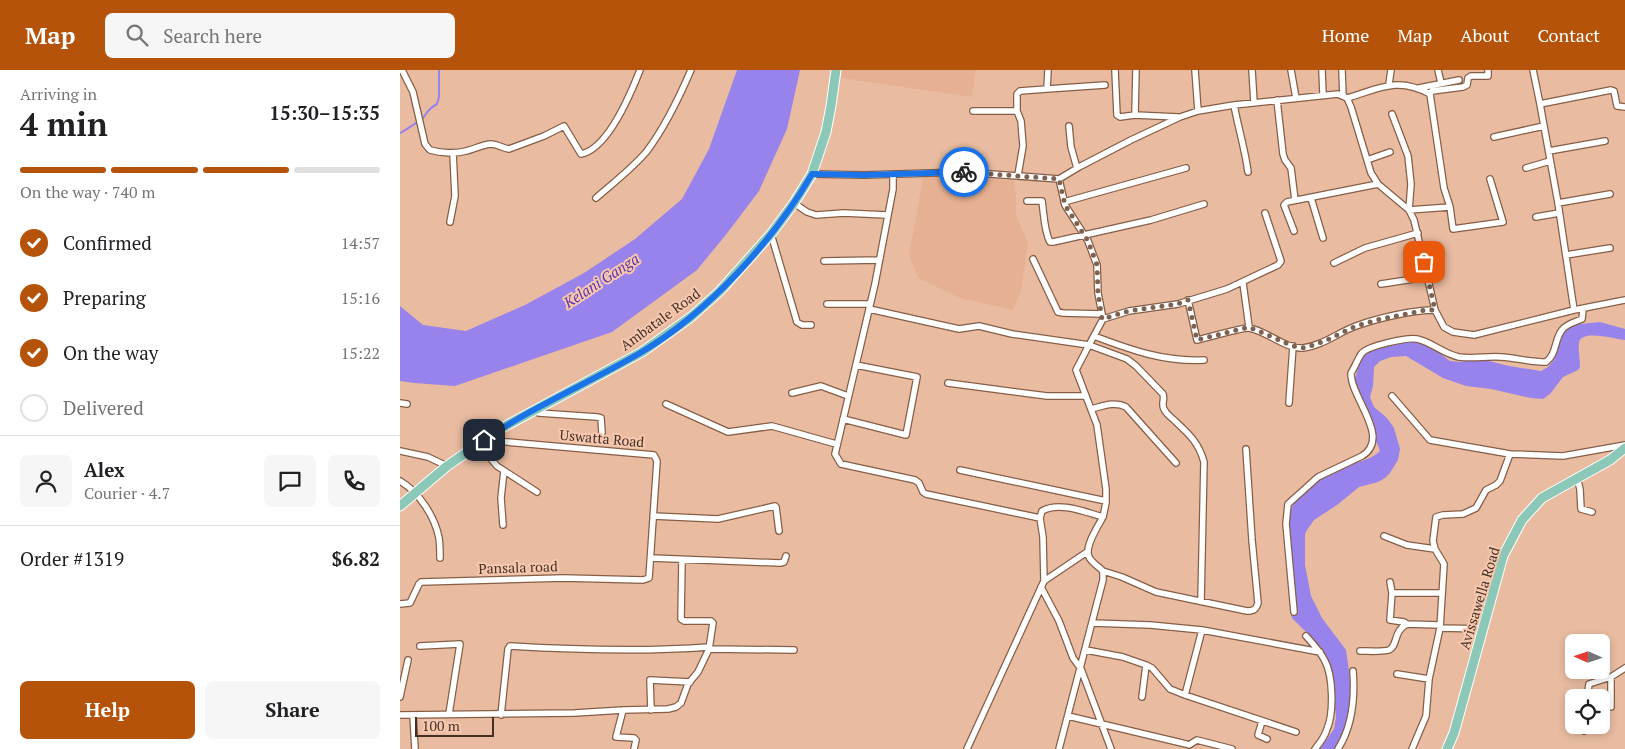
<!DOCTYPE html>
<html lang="en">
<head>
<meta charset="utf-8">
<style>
  :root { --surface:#fff; --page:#f6f6f6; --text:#202124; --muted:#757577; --line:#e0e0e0; --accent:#b45309 }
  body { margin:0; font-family:"PT Serif",serif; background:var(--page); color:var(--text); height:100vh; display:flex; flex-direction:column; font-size:19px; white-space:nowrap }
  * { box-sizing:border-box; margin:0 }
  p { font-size:16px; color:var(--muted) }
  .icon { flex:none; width:28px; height:28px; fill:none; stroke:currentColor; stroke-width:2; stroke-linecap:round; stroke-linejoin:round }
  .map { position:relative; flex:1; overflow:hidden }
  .panel { display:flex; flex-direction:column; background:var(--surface); width:400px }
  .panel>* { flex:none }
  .needle { width:32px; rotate:273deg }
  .buttons { position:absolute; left:1165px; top:564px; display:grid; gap:10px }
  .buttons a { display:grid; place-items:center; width:45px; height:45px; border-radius:8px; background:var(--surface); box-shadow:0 2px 8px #0003; font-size:25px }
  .scale { position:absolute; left:15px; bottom:12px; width:79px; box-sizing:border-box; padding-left:5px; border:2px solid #433126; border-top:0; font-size:14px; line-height:18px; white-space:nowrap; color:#433126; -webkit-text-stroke:4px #f7c8ae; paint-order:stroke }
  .pin { position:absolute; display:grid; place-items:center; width:42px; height:42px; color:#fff; margin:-21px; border-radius:10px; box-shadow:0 2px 8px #0006 }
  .courier { position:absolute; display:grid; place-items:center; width:50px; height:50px; margin:-25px; border:4px solid #1a73e8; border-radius:50%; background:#fff; color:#222; box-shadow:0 1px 6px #0007 }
  .headline em { font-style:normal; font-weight:600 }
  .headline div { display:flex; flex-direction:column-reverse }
  .headline { display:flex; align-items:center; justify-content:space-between; height:85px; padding:0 20px }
  h1 { font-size:32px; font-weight:600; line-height:38px }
  .bar { display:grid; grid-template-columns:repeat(4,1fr); gap:8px 5px; align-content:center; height:60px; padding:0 20px }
  .bar i { height:6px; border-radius:4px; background:var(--line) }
  .bar .selected { background:var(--accent) }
  .bar p { grid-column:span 4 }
  .line { display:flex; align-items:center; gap:12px; padding:0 20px; border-top:1px solid var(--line) }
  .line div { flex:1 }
  .round { display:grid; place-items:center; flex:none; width:52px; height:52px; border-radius:8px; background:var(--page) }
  ol { padding:0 20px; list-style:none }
  li { display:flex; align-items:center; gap:15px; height:55px }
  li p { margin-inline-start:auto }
  li .icon { padding:5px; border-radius:50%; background:var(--accent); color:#fff; stroke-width:4 }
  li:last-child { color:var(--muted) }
  li i { width:28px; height:28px; border:2px solid var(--line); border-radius:50% }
  .cta { display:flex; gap:10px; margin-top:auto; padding:10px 20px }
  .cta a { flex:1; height:58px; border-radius:8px; background:var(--accent); color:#fff; font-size:20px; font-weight:600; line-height:58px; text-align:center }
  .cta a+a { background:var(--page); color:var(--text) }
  header { display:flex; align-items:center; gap:30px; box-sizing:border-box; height:70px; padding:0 25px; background:var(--accent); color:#fff }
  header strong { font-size:24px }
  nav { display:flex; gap:28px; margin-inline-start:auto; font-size:18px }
  .search { width:350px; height:45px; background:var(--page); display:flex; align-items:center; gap:12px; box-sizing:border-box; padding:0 18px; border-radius:8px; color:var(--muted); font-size:19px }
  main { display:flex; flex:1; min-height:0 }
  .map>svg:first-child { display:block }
</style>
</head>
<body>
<header>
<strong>Map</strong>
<div class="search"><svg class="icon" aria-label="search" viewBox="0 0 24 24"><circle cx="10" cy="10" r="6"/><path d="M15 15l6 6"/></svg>Search here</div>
<nav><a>Home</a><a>Map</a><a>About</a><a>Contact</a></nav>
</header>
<main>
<section class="panel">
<div class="headline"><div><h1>4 min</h1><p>Arriving in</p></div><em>15:30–15:35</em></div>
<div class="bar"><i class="selected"></i><i class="selected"></i><i class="selected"></i><i></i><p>On the way · 740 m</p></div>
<ol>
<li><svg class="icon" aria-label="check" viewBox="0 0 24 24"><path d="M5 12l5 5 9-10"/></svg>Confirmed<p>14:57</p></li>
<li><svg class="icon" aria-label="check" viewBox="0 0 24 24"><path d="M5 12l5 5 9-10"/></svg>Preparing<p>15:16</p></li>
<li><svg class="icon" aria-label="check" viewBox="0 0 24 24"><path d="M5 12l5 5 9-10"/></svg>On the way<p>15:22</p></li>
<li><i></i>Delivered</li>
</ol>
<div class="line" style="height:90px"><a class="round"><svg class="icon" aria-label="person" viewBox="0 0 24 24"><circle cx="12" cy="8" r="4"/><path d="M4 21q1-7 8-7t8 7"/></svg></a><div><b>Alex</b><p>Courier · 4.7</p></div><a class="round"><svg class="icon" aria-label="chat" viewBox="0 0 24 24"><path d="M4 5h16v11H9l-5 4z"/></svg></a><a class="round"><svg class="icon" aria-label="phone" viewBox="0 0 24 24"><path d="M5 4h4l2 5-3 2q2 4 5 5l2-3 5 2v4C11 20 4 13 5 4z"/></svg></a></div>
<div class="line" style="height:65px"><div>Order #1319</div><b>$6.82</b></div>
<div class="cta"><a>Help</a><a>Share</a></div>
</section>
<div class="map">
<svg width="1225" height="679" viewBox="0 0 1225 679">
  <rect width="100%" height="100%" fill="#e9bca1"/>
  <!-- built -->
  <path fill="#e6b193" d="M442,0H576L572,27L441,8Z
    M532,105L614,110L616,124V145L628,173L621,221L613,240L560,228L518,208L509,185L523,108Z"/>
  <!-- water -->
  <path fill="#9882eb" d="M337,0H400L387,59L359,121L328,162L297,200L212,262L55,316L14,313L0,311V236L23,255L66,261L125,235L184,203L235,169L282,129L309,79Z
    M1200,252L1225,259V270C1216,269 1182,259 1179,272C1178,280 1180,289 1180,297L1178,300L1163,307L1150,324L1143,329L1131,328L1091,319L1066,316L1043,308L1006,286L991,287L980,291L974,297L973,316L970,327L974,337L987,348L994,358L1000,379L998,390L990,403L985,408L978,412L959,417L937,435L914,450L907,460L905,464V495L911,526L922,548L946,580L950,609L951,633L945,661L936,679H920L934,659L936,647L934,627L927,591L908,564L892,548L890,540C890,521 891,501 891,482C891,472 887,462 888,452C890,426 916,412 935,400C949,392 968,393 980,381L954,313L958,298L963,286L968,280L979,279L994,272L1015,271L1030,276L1050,291L1062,292L1077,288L1109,296L1141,301L1148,297L1154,290L1163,264L1171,255Z"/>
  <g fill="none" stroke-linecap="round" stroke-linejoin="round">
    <!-- stream -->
    <path stroke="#9882eb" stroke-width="2" d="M0,63C3,62 19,51 22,49C28,43 26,40 37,34L39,27V0"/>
    <!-- street casing -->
    <g stroke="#865e46" stroke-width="8">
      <path id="street" d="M2,0L13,22L25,74L30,80C40,83 56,84 66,81C75,79 81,75 90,74C98,74 102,78 109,79L144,66L164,56L181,84C208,79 231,23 240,0
        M715,0L717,45L720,47L735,45
        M736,0L735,45L778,47
        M795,0L798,41
        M852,0L854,33
        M891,0L896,28
        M922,0L923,25
        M942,0L943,26
        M1038,0L1041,13
        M1133,0L1140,34
        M989,14L991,0
        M1019,18L1059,10
        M647,19L705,15
        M1030,24L1032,21L1063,17L1067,15L1068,8L1071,6H1088V0
        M947,28C979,19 997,6 1030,24L1044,118L1050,137L1053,159L1103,152L1090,109
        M877,30L883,84L885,90L891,98L895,130
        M834,35C838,57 845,79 848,102
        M573,41H617
        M992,44L1008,86L1011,114L1009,140L1050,137
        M669,56L671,77L677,98
        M1094,67L1144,56
        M1149,81L1205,71
        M967,90L990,82
        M1126,98L1150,91
        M412,104L464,105L563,102L659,109L679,97L731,70L780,47L798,41L834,35L938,24L947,28L951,37L971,103L978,114L1009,140L1014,150L1035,240L1044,257L1053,262L1074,265L1174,240L1225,230
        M493,104V119L475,214L435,384L441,394L515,410L519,413L523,422L526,424L640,448L642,441C659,431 685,442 703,447C698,456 684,477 689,487C691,492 699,497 703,501V510L659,679
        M618,105L623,76L621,51L617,41V24L620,21L647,19L648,0
        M659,109L665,135L688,171L697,195L698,223L703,249
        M196,128C213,113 233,98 247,81C265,57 279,28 291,0
        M911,128L923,168
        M627,131H642C644,144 644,161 650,172H653L751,150L804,134
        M664,132L786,98
        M394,133L407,142L416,145L444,143L487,145
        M1158,133L1210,124
        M1136,147L1159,143
        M50,152L55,126L53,83
        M894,161L884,135L887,132L978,114
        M371,164L397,252L402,255H411
        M1166,185L1210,178
        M633,189L658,242L663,243L702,244
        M424,191L479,190
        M934,193L965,178L1018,163
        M843,213L849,257
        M981,214L1027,207
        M788,230L797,270C806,268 843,257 849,258C867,261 885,279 903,278C922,276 939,262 956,256C978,248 1013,240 1035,240
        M427,234H470
        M469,239L559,259L579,256L612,264L689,275L703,249L729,241L778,234L827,219L878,195L881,191L865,143
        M1174,240L1158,133L1140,34L1211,20L1214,21L1217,36L1225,37
        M694,266C731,280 764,292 804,290
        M548,313L647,326H686
        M392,323L421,316L448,326
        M992,326L1030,370L1110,384L1163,386L1225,375
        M0,333L7,334
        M889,333L893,276
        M266,334L328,362L372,356L436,374
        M691,339C703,336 715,331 726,337L776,393
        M134,341L139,343L197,347L201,348L202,363
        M443,349L506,365L517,307L456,295
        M78,374L97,396L137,422
        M0,381L28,387L47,396
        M560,400L706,431
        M1177,408L1180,419L1181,439L1192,442
        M0,411C19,422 35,447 39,468C40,475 40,482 40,488
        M253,446L318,449L375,436L376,437L379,461
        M703,447L706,433V419L697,355L676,300L689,275L727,289L736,296L763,324C765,330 761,334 764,339C766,344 771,347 775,351C789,364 799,373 804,392L801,531
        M103,455L101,428L104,401
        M984,466L1007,475L1035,479
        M251,488L380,493L384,492L386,486
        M703,501L722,507L756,522L847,541C853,541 856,540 858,533L852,470L846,379
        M644,511L687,482
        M990,512L992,523L990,550L1004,552L1007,554
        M641,517L659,551L673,588L681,599L711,679
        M992,523H1042
        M0,534L10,533L19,514L21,512L164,508L243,510L249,508L257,391L254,385L84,370
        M894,542L886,454L888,434L918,407L962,386C992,368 950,327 951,303C955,297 958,288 962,283C968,276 1007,267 1017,269C1032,272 1043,284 1059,287C1072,289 1087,286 1101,287C1116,288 1131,292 1146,292C1157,284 1154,270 1162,260C1166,254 1175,252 1182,249L1183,239
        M692,553L750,555L802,560L920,582
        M1040,558L1084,559
        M906,566C913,574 920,581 925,591C933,606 934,643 927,659C925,666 920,673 915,679
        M20,576L60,574L49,644
        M309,579L394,580
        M686,580L723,587L746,595L752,598L770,619L785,625L896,662
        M960,581C967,581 983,582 989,580C998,576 993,561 1007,554L1039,555
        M997,604L1029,609
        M1211,607V637
        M785,625L802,560
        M0,627L8,590
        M742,627L746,595
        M1187,628L1189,614L1211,607L1225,598
        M223,640L216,667L234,668L236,670L234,679
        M251,640L250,610L290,612
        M0,645L175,643L223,640L268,639L276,637L281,633L288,614L298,602L309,579L313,553L311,551H284L281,549L282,490
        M13,645L15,679
        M101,645L108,579L110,576C177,580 243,582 309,577
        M668,646L786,674L789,675L797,670L832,679
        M862,651L858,665L867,669
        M1184,655V661
        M567,679L644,511L643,467L640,448
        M938,679C952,657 955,627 953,601
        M1012,679L1026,646L1029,609L1040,558L1044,494L1035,479L1033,471L1036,447L1043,445L1063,444L1076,438L1086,420L1096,415L1100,411L1110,384"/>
    </g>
    <!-- primary casing -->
    <g stroke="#fff" stroke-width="11">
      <path id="primary" d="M0,436L47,396L100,359L242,282L291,247L320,221L371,164L394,133L412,104L426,62L431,36L436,0
        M1047,679L1054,663L1103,486L1122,450L1142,428L1210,390L1225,378"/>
    </g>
    <!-- street -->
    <use href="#street" stroke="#fff" stroke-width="5.5"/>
    <!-- primary -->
    <use href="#primary" stroke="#8cc8b8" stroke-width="9"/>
  </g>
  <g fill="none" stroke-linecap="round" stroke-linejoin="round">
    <!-- done -->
    <path stroke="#7d6251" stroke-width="5" stroke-dasharray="0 9" d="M564,102L659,109L665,135L688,171L697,195L698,223L702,249L729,241L778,234L788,230L797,270L849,257L893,276L904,278L925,271L956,256L981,249L1026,240H1035L1024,192"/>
    <!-- route -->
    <path stroke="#1a73e8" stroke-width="6" d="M84,370C134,336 189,313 240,283C308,243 373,171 412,104L464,105L564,102"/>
  </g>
  <g text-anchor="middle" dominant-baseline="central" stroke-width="4" stroke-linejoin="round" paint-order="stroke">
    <!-- street labels -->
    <g font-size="14" fill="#433126" stroke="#f7c8ae">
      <text transform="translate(260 249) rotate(-36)">Ambatale Road</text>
      <text transform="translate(202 368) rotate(5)">Uswatta Road</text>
      <text transform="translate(118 497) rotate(-2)">Pansala road</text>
      <text transform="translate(1079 528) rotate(-73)">Avissawella Road</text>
    </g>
    <!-- water labels -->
    <g font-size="15" font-style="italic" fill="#5a34ad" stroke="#f7c8ae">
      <text transform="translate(201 210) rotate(-33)">Kelani Ganga</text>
    </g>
  </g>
</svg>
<div class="buttons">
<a><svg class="needle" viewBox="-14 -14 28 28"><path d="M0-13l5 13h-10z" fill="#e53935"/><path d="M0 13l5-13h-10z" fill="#757577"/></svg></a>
<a><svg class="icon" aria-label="locate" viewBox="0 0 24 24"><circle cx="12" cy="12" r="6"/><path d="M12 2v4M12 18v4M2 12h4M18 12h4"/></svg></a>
</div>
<div class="scale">100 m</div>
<div class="pin" style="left:1024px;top:192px;background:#ea580c"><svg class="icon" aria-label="bag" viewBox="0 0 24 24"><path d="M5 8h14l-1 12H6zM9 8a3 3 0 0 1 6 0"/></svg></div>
<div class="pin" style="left:84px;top:370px;background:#1f2937"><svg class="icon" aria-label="home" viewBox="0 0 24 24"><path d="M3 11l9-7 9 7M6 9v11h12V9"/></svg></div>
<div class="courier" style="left:564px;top:102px"><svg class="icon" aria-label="bike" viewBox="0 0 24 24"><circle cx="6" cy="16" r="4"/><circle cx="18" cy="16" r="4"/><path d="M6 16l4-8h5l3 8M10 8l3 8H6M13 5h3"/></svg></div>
</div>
</main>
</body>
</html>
